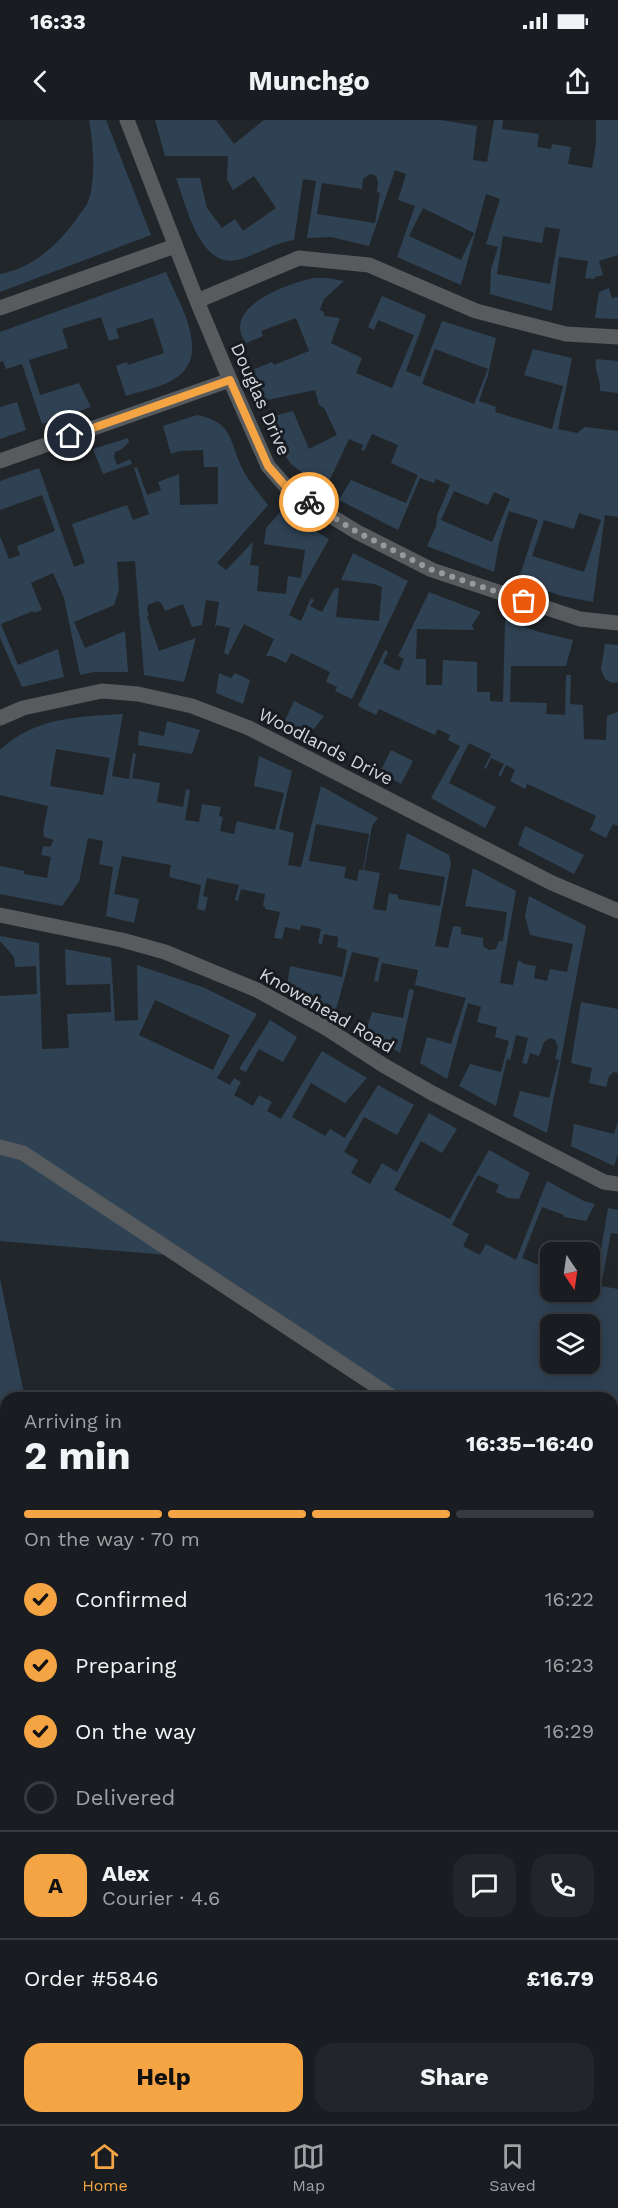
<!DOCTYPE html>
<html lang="en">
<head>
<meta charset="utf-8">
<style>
  :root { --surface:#191c20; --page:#222529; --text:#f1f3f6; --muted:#9fa1a5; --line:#373a3e; --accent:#f4a443 }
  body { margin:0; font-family:"Work Sans",sans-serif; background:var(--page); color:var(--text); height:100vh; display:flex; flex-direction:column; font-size:22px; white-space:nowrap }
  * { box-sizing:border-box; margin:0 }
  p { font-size:20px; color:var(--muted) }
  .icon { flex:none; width:33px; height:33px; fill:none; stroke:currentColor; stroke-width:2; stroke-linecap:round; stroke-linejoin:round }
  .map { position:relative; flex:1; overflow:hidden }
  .side { position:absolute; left:0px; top:1272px; width:618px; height:732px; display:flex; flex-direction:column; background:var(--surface); border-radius:18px 18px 0 0; box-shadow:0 3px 15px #0003,0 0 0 2px var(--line) }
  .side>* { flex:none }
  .needle { width:39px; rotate:167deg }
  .controls { position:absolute; left:540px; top:1122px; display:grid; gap:12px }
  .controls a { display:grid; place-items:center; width:60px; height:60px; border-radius:12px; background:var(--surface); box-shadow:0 3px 15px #0003,0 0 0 2px var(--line); font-size:30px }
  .pin { position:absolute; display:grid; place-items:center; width:51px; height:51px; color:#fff; margin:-26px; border:3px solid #fff; border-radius:50%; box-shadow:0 2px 6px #0007 }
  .courier { position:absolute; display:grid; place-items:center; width:60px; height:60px; margin:-30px; border:4px solid #f4a443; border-radius:50%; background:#fff; color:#222; box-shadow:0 2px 8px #0007 }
  .summary em { font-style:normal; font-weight:700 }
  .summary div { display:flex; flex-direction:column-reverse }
  .summary { display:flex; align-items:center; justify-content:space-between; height:102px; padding:0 24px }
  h1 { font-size:39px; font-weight:700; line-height:45px }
  .bar { display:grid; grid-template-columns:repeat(4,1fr); gap:9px 6px; align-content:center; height:72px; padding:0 24px }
  .bar i { height:8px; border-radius:4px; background:var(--line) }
  .bar .on { background:var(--accent) }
  .bar p { grid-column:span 4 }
  .line { display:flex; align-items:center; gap:15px; padding:0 24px; border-top:2px solid var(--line) }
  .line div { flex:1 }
  .round { display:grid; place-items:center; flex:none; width:63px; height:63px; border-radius:18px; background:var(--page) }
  ol { padding:0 24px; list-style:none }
  li { display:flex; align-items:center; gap:18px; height:66px }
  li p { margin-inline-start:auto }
  li .icon { padding:6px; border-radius:50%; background:var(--accent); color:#111; stroke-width:4 }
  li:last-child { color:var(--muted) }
  li i { width:33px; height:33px; border:3px solid var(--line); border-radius:50% }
  .action { display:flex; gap:12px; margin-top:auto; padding:12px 24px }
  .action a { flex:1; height:69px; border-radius:18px; background:var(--accent); color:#111; font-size:24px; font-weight:700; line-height:69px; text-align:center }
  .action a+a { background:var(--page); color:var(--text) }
  .status { display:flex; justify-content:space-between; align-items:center; height:42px; padding:0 30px; background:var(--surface); direction:ltr }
  .status svg { height:16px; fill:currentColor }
  header { display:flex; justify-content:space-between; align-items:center; height:78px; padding:0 24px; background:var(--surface); font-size:27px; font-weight:700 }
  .tab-bar { display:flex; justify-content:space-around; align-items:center; height:84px; border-top:2px solid var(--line); background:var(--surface); font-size:16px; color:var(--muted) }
  .tab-bar a { display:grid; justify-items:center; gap:3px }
  .tab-bar .on { color:var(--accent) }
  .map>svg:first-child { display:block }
</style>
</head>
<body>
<div class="status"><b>16:33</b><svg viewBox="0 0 49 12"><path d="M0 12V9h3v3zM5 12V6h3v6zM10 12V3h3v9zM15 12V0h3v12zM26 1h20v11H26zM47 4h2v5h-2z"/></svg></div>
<header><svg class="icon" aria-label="back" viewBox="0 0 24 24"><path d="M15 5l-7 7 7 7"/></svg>Munchgo<svg class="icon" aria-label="share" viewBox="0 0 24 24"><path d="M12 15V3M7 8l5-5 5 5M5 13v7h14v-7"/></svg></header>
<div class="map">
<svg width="618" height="2004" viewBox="0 0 618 2004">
  <rect width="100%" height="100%" fill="#21262b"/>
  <!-- green -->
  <path fill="#2f4254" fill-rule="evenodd" d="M89,0H106L151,115L0,172V154C34,148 61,122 80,94C83,90 88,84 89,79C96,58 93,22 89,0Z
    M155,0H216L234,24L264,0H441L477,6L473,40L487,42L494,0H503L502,9L539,14L537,27L551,29L552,24L571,27L568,44L592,48L596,24V0H618V135L599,141L603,155L595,157V159L585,158L588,141L559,137L552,191L490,174L491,149L498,127L486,124L500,79L486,74L461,165L397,137L415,86L398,80L406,54L395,50L369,126L331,117L307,118L316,61L303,59L294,120C274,123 257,135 237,140C199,148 186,84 176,58H200L207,88L222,108L235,99L243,111L276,88L254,56L233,70L227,59L228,36H165ZM370,54L376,56L378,62L377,72L380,73L375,103L317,94L322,63L362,69L363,59ZM423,88L474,113L461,140L409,116ZM545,107L560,109L550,164L497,154L503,116L542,123Z
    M166,152C179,184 215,238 171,261C158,268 141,271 126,276L116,246L127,242L128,245L164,233L153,198L116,209L119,218L109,221L101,197L62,209L68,228L29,240L40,275L79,263L91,287L42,304L22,244L6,249L3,241L0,242V212Z
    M315,158H328L344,161L324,179L320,190L324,192V196L340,198L331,223L362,238L356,253L392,268L414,215L378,200L374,210L368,207L382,176L426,195L406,251L420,257L442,201L496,218L488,255L479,281L496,287L495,292L552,309L563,266L524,255L533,229L572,238L558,309L577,313L585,307L618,311V397L605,395L593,482L562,476L518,461L538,400L509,391L499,423L494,452L427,426L436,406L437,396L450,365L436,359L434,363L420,358L398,410L339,380L351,360L406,383L418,355L391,343L398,325L372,314L364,331L361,330L363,325L349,319L325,370L291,344L284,334L270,297L293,291L309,329L337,315L324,288L319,285L315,270L263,281L252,250L272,242L274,245L309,231L296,198L261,211L263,216L246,223C219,188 290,162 315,158ZM435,229L488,249L474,284L422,264ZM454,371L488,385L494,372L510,379L492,422L441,400ZM579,393L601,400L584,452L532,436L544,400L574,409Z
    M609,168L612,178L618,177V199L595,198L599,172Z
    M596,239L618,241V273L600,271C601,257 594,252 596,239Z
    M17,282L26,310L0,319V287Z
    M197,295C234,302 229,322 243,350C249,362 260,374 268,385L217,443L226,450L253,422L250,445L259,446L257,471L286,474L288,456L301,458L305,430L264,424L266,408L281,391L329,419L300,471L289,495L301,501L311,478L314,480L310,486L322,492L334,469L339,468L336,497L379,501L382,467L374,464L341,460L353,433L408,461L352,579L335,571L337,567L326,562L330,552L291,533L286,543L272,536H266L274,519L244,504L228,535L224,533L230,508L217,505L215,507L219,482L206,480L202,505L192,507L183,484L165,491L162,484L158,481L148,485L147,490L149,496L147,497L159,531L196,518L184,562L144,555L135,441L117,442L119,470L114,485L74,502L85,528L125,511L128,552H94L80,555L64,478L53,453L31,463L42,490L34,493L33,491L1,504L18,545L58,529L64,557L22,567L0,518V416L9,439L20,435L17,426L55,411L42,375L0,390V361L39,348L74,447L85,443L72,404L127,385L133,400L149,394L134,348L137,347L147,375L161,370L158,362L179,354L180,385L218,384V347H204L203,330L179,331L171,334L163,306Z
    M128,318L129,322L122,329L115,332L114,337L117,345L130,339L132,344L103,354L93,329Z
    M429,472L481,492L472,505L474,510L417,509L416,539H426V565H442L443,540L477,542V572H490V581L503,582L505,500L539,512L573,520L566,546H511L510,582L547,583L546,594L565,595L566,555H571L570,584L583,585L584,619L606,620L607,596L618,592V706L613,704L606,718L590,710L596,696L532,666L527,664L525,669L510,661L515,650L506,645L501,656L498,655L504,644L491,638L486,649L484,648L491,634L469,623L449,663L496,687L485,708L431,678L460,626L448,620L450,615L438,609L435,615L379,589L376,595L358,586L385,530L388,532L383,543L399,551L404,539L398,536Z
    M605,524L618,525V562L612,563L605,559L601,549Z
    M219,553L231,558L235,553L250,560L243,584L216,573Z
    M294,581L324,596L309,615L284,603Z
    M123,594L112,656L129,659L133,633L136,634L132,658L160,663L157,682L183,687L186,669L190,670L185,700L199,702L202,684L221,687L219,696L223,697L220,711L234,714L237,701L275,710L284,673L254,666L259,636L292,651L279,709L294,713L288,745L301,747L321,666L378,698L372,706L364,750L380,753L373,789L386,791L389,773L398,775V779L440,786L445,757L399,749L407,713L449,735L451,743L435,826L448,828L453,806L461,807V814L483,818V826L489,830L496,829L499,821H503L507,792L465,786L473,748L516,771L500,863L513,865L518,840L524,844L536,846L534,858L547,861L550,849L567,852L573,824L530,815L525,796L529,776L586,806L547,1013L513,996L520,971L549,978L559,940L555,939L558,927L555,920L550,918L544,922L539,936L530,933L527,944L522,943L528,918L516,915L510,940L507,939L496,986L459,966L470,944L501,952L509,921L495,917L497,907L477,902L481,887L468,883L447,959L420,943L427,917L451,924L466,878L415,865L418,850L382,843L378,862L374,861L379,838L352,832L335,893L287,865L290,846L342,857L347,830L337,827L338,817L324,814L322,824L318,823L321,809L301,805L300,810L285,807L282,819L274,818L280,792L265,789V786H263L265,774L241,769L238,781L235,780L239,765L207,758L203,776L208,777L205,791L197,789L201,765L169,757L171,745L122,736L114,774L139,779L134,803L106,796L113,747L99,744L103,721L88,718L79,762L62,786L0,774V746L24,751V754L47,758L51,737L41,735L43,726L50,727L54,720L44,717L43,711L48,686L0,675V630C35,597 77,597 123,594ZM56,629L110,638L103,675L50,666ZM316,704L369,714L363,750H359L357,761L344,758L346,747L309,741Z
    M167,601L200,610L192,634L138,625L139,611L164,616Z
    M391,630L413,641L401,664L380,652Z
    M525,706L584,735L574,754L518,725Z
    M0,816L39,823L42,929L69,928L67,894L111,892L110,864L66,865L65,829L111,838L115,901L138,900L137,845L205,868L257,894L217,958L230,965L234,958L241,962L234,975L253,986L259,975L272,982L267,991L281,999L322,931L367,958L345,983L311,963L292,997L325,1016L330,1009L345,1018L378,965L414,985L397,1015L364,997L344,1032L358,1040L351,1053L370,1064L382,1043L397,1052L429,993L457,1009L442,1033L421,1021L394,1070L450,1099L489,1030L530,1053L519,1079L508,1078L496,1072L499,1065L478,1055L452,1105L469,1114L463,1126L480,1135L486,1124L516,1140L547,1061L584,1081L595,1084L586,1101L564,1097V1095L542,1087L522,1138L550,1150V1172H590V1147L598,1148L608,1088L618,1090V1114L611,1113L601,1166L618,1169V1358L612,1356V1278H394L179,1136L0,1121V876L37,874L36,846L15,847L14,837L0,821ZM155,880L230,915L213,950L139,915ZM550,1204H590V1244H550Z
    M409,869L414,870L400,933L366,911L372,892L403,898Z
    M581,882L618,889V953L614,952L609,956L606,967L589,963L592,948L571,943Z
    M270,900L297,917L283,942L259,929L246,952L239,949Z
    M618,1001V1034L614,1046L571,1026L574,1004L614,1014Z
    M0,1159L25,1278H6V1584L0,1581Z
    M7,1998H212L214,2004H9Z"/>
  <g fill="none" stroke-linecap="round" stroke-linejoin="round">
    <!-- stream -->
    <path stroke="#011528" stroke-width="9" d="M0,1590L6,1592
      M612,1796L618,1803"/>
    <!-- minor -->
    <path stroke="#585b5d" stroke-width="15" d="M127,0L197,181L230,260L268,346L290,371L357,412L432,450L580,499L618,503
      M197,181L299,138L369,145L476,191L566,214L618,217
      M0,188L175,126
      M0,341L230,260
      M0,598L23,588L102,571L138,574L192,586L249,608L552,763L618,791
      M0,795L122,820L165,832L257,870L326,908L383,945L432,973L604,1062L618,1064
      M0,1027L23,1033L394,1278
      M612,1356L618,1358
      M612,1719L618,1721
      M612,1869L618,1887"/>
  </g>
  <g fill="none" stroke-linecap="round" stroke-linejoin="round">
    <!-- done -->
    <path stroke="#969a9e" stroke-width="6" stroke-dasharray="0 10.8" d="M309,382L357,412L432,450L524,481"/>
    <!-- route -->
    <path stroke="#f4a443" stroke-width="8" d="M70,316L230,260L268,346L290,371L309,382"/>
  </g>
  <g text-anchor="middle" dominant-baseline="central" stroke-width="6" stroke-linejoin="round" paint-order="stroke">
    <!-- street labels -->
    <g font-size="18" fill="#d5d9dc" stroke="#181c21">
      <text transform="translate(261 279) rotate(66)">Douglas Drive</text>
      <text transform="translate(326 626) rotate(27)">Woodlands Drive</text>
      <text transform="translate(327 890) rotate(30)">Knowehead Road</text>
    </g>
  </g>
</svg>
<div class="controls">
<a><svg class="needle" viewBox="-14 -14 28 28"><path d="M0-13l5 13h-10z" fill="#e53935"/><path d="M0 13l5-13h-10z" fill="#9fa1a5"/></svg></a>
<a><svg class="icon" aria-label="layers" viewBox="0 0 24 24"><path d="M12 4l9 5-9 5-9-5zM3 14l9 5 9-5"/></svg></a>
</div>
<div class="pin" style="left:524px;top:481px;background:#ea580c"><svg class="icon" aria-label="bag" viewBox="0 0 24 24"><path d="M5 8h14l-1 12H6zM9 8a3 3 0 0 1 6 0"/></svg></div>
<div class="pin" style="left:70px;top:316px;background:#1f2937"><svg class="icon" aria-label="home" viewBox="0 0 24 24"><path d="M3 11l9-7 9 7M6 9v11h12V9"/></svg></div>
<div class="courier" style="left:309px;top:382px"><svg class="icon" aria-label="bike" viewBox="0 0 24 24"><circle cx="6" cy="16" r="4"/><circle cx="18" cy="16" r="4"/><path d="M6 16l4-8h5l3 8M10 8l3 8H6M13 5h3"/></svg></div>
<section class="side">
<div class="summary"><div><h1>2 min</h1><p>Arriving in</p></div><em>16:35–16:40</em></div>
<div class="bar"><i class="on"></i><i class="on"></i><i class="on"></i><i></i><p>On the way · 70 m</p></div>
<ol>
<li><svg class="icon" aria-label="check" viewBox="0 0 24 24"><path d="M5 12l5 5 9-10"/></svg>Confirmed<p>16:22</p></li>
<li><svg class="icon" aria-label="check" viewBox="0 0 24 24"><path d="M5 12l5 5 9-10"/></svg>Preparing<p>16:23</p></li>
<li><svg class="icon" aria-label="check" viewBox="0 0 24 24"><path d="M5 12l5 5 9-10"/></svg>On the way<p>16:29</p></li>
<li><i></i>Delivered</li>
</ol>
<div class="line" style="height:108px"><b class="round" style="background:var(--accent);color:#111">A</b><div><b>Alex</b><p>Courier · 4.6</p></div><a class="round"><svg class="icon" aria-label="chat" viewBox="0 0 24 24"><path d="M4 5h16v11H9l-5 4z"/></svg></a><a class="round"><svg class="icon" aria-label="phone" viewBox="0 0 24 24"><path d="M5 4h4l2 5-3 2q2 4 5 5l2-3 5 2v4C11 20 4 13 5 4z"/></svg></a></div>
<div class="line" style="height:78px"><div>Order #5846</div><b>£16.79</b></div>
<div class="action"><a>Help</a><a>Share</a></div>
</section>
</div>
<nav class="tab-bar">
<a class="on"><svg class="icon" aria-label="home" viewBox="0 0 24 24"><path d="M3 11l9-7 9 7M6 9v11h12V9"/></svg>Home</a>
<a><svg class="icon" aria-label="map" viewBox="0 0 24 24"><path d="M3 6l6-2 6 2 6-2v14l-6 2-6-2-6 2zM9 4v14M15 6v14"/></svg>Map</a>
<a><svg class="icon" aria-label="saved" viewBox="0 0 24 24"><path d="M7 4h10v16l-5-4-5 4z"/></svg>Saved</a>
</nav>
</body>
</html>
